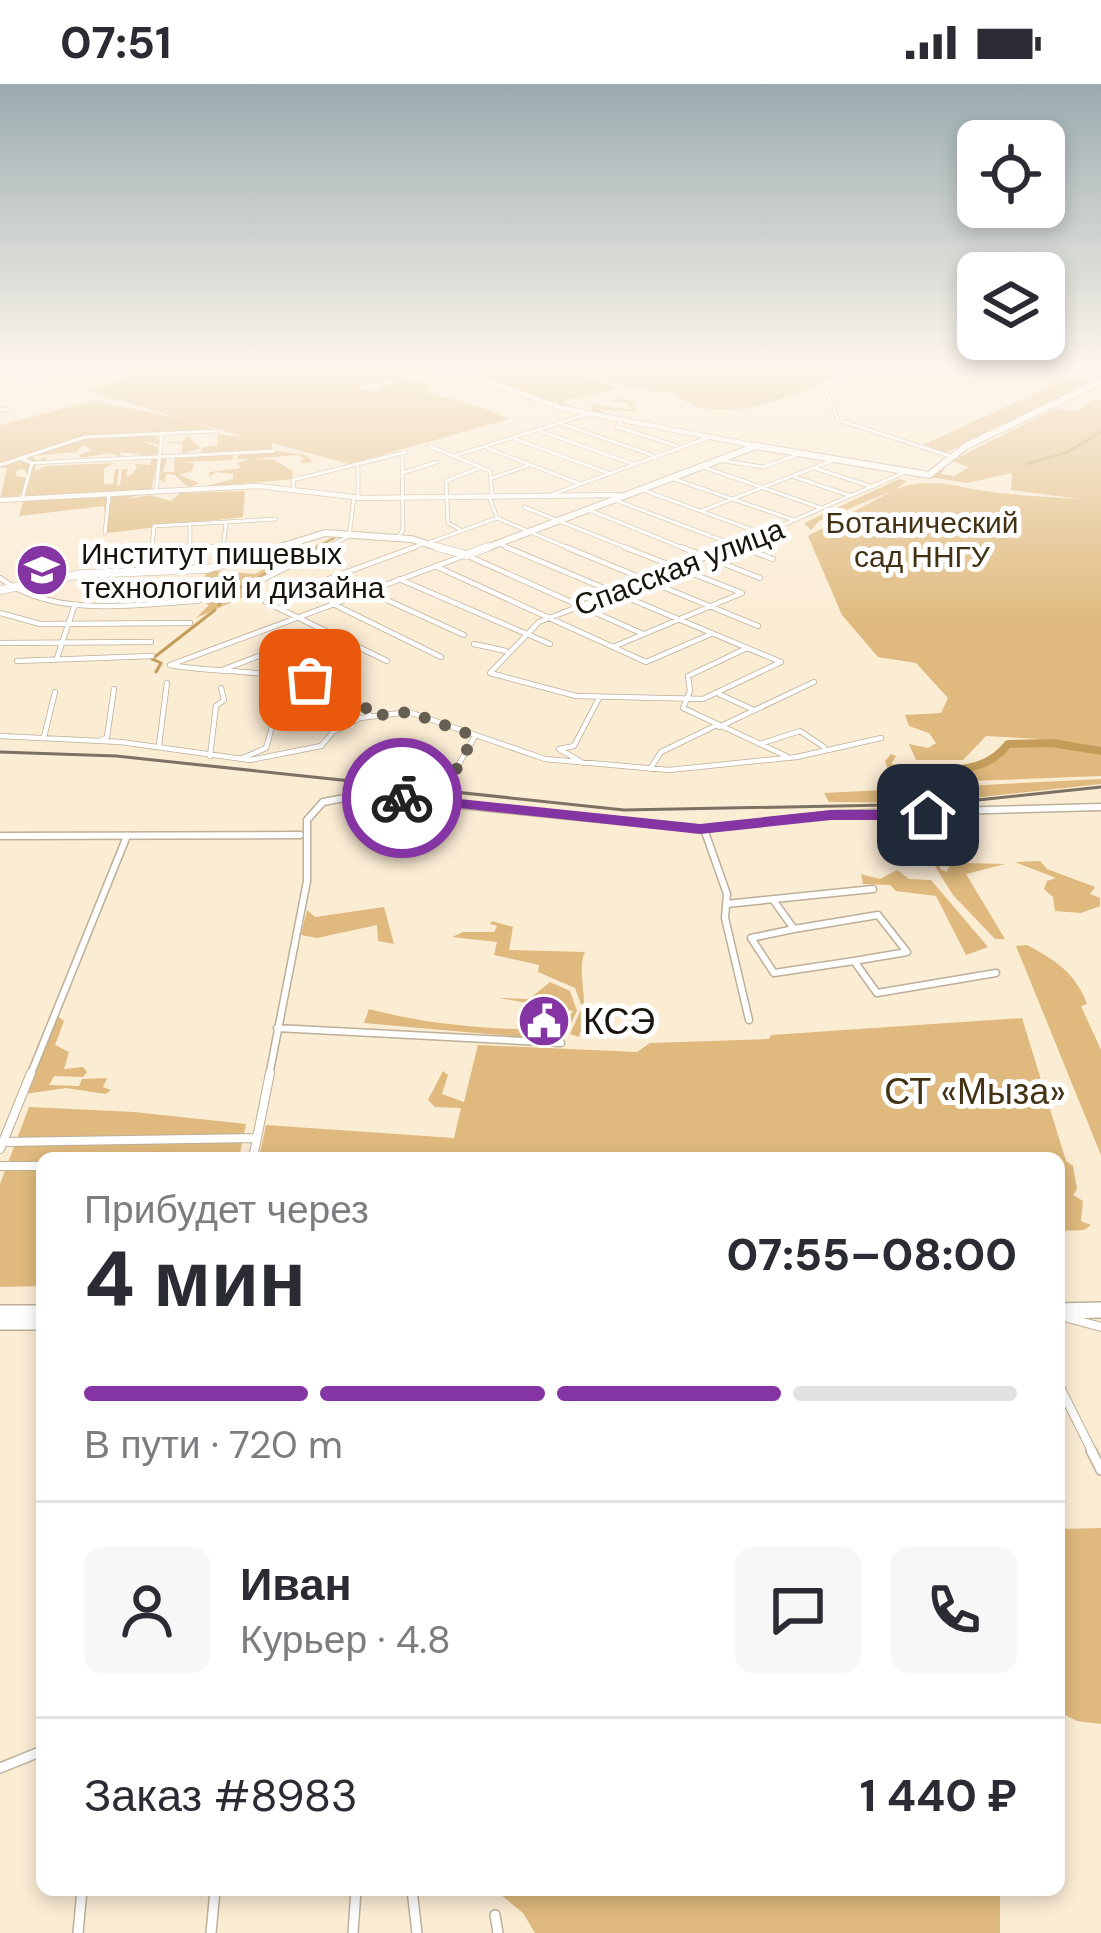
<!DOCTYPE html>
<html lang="ru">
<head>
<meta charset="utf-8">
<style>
  :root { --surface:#fff; --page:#f7f7f7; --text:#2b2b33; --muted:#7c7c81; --line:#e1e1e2; --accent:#8534a3 }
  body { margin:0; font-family:"DM Sans",sans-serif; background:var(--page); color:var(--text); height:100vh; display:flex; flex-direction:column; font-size:45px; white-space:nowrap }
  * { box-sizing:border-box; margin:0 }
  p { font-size:39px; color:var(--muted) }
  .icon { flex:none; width:66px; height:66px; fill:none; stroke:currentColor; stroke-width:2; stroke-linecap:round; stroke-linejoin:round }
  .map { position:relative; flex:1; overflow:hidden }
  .drawer { position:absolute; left:36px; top:1068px; width:1029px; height:744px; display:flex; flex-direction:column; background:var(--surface); border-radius:18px; box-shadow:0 6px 18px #0003 }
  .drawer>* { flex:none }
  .buttons { position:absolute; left:957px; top:36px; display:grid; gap:24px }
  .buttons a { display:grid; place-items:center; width:108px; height:108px; border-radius:18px; background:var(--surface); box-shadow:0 6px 18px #0003; font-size:60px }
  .pin { position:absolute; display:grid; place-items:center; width:102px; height:102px; color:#fff; margin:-51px; border-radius:24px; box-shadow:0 6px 18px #0006 }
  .courier { position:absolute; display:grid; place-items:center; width:120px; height:120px; margin:-60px; border:9px solid #8534a3; border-radius:50%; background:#fff; color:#222; box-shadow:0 3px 15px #0007 }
  .overview em { font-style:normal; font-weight:800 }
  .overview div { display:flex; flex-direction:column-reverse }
  .overview { display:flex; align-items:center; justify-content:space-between; height:204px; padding:0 48px }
  h1 { font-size:78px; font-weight:800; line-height:90px }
  .bar { display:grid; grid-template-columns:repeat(4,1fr); gap:18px 12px; align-content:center; height:144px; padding:0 48px }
  .bar i { height:15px; border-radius:9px; background:var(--line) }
  .bar .selected { background:var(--accent) }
  .bar p { grid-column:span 4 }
  .line { display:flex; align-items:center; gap:30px; padding:0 48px; border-top:3px solid var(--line) }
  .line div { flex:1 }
  .round { display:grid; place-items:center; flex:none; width:126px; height:126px; border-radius:18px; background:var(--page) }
  .status { display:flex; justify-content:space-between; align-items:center; height:84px; padding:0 60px; background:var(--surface); direction:ltr }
  .status svg { height:33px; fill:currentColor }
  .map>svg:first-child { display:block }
</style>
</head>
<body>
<div class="status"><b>07:51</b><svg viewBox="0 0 49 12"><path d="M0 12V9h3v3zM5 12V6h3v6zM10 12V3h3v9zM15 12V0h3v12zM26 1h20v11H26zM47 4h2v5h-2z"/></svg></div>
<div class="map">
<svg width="1101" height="1849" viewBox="0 0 1101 1849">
  <rect width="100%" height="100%" fill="#fbecd4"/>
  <!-- green -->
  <path fill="#dfb97d" d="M134,283H444C429,296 382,290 357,304L377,308C391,293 417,296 435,303L426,308C453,315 484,323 510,335L349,380L272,359V366L305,371L314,378L299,379L304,374L298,371L252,375L274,376L293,387L292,395L199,404L233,395V390L216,388L209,393L210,388L241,384L237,379L248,375H237L239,369H233V376L182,378L194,379L192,387L179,391L199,399L189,404L175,391L166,390L165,398L160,396L161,373L167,374L163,388H174L175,372L203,370L201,364L182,370V360L165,358H181L188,352L200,364L218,361L217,350L245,353L87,307L121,297Z
    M452,283H565L618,305L563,317L565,320L591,328L593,323L582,319L633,326L625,319L609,317L621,314L637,319L633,321L637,328L598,325L610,331L560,323L555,321L559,318L538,316Z
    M570,283H836L838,290C799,311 713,348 675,309L634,305Z
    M1073,292L1092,297L947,368L920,362Z
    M1094,315L1101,316V666L1057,656L986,652L963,676H916L909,660L928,664L936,659L929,649L909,642L905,631L941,629L948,614L916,579L878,573L842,531L808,452L892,407L819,437L811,446L804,439L899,395L907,397L897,405C931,392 958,404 992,408C1021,412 1051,413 1080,415L1011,406L1012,389L967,399L930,393L946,381L941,390L954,392L969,383L951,377L1054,325L1076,327Z
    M92,317L190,336L213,346L157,350L159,360L143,358L158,363L157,372C145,373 131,368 120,369L122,373L110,369L81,374L79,371L92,366L83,361L76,368L32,372L37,377L47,372L46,377L36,380L35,387L46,382L115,379L104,384V400H113L115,385H119L117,401H120L122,385H128L126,392H130L137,384L134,379H122L150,381L152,373L158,374L151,407L127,415L150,411L171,417L180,409L245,407L243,433L107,449L104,422L19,432L34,379L25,372L14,375L30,379L27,390L24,385L17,386L16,392L27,394L21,411L0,415L7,384H0V341Z
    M344,453L252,499L249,503L263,515L250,510L196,534L209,521L200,516L163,517L173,515L186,498L205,497L206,486L255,490L301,465L321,464Z
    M1053,662L1101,671V692L893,700L885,677L891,670L896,672L891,680L960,687L982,684L1012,663Z
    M1101,695V700L926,719L829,718L824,709Z
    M928,771H936L941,786L947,788L952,773L966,779L1005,780L966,790L1005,855H995L953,811Z
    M1040,777L1047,785L1095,803L1090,810L1100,814V822L1081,829L1055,827L1053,813L1044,805L1047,797L1056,794L1015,778Z
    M897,786L909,795L931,796L988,863L966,871L936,812L896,807L890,801L863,800L861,790L880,795Z
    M384,823L394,860L378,857L377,841L317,854L301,851L307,826L315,833Z
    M492,837L513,843L509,866L585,868C575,889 592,917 579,953L570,950L582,923L575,904L538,888L539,881L494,871L497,858L452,853L463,848H494L497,842L490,840Z
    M1027,861C1055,876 1075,888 1087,920L1081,922L1101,966V1071L1016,862Z
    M550,898L570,907L577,927L566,949L554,956L364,939L369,925C429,941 493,946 560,946L573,927L499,914L529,915Z
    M57,932L64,937L55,961L69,968L64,985L83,983L87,988L83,993L54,992L49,1001L79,1002L82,995L107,994L103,1003L111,1006L106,1010L66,1004L25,1010Z
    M1022,934L1066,1077L1073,1082L1077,1105L1073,1111L1083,1117L1081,1137L1091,1141L1084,1146L1059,1147V1074H259L266,1041L454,1054L461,1024L435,1023L428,1016L443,987L448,991L442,1010L464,1018L478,961L637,968L650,959L769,955L771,951Z
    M29,1023L134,1028L246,1040L239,1074H42V1202L0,1203V1100Z
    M1101,1444V1640L1077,1637L1059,1628V1445Z
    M495,1806H1000V1849H535L523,1829Z"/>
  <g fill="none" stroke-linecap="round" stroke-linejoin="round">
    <!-- stream -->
    <path stroke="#c59d5a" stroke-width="3" d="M1026,380L1068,368L1101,348
      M219,521L222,513L334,454
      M156,588L161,579L152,575L215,526"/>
    <!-- river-far1 -->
    <path stroke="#c59d5a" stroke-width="8" d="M905,697L903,686C941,684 982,694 1008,660L1052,659L1101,667"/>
    <!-- river -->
    <path stroke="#c59d5a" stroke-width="10" d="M904,694L908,717"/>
    <!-- minor-far4 casing -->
    <g stroke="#bdaf98" stroke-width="4.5">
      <path id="minor-far4" d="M11,283L45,292
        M846,283L848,289L831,298L826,307L838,336L950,372
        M0,308L71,283
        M0,326L8,325
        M621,336L617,343L677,362
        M562,340L652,371
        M540,347L633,380
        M515,355L608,389
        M429,362L490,387L492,411
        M487,364L578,399
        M454,372L588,330
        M20,374L32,379L274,367
        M718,376L763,383L800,370
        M358,380V414
        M0,381L85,353L216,347
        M703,383L821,424
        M817,385L873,403
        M402,389L437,378
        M795,393L851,412
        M492,394L527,382
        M671,394L794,436
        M294,405L293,396L406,368
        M640,405L761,449
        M156,408L162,349
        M553,410L710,353
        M22,415L32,379
        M615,416L748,466
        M524,423L632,466
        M589,426L688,466
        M701,427L834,376
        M497,434L573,466
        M190,440V463
        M459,445L448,439L446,397L479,384
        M105,449L109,411
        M398,453L403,446L402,369
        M428,459L497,434L489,412
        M498,459L514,466
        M222,462L152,464L154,442L226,438
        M223,466L226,438L276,435
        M322,466L349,452L354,414
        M407,466L425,459
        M725,466L903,389"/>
    </g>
    <!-- minor-far3 casing -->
    <g stroke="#bdaf98" stroke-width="6">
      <path id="minor-far3" d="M152,463H203
        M506,463L781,578
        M566,463L758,542
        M624,463L742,509
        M681,463L760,494
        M732,463L539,538L490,589L576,612L703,615L781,578
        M740,463L773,475
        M221,479L223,463
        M435,482L646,578L711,550
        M0,494C55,535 133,520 198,517
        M399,495L550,560
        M253,500L328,463
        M369,508L464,551
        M266,518L415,463
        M266,518L387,577
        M331,519L441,573
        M0,529L40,540L190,539
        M0,559L151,558
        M474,560L506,567
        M613,563L742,509
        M747,564L688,592L690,607L683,624L786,672
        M57,574L75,520
        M17,577L152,572
        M222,586L322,548
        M719,610L754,626
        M370,632C336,581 227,592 170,581L466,471L643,550
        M719,643L814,598
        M0,652L121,658L250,676L321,662L333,648L360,634L409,628L545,675L669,686L797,673L881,654
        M44,653L55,608
        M100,657L107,653L114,605
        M760,660L800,647L824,663
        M159,661L167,599
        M210,672L216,622L224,616L221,604
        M243,674L266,664L272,643
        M583,679L559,665L574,662L599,614
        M650,685L661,668L717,641
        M449,697L474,654"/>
    </g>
    <!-- minor-far2 casing -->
    <g stroke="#bdaf98" stroke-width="9">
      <path id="minor-far2" d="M393,713L403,699L448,698L450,694
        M704,745L727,810L725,834L749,936
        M0,752L300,751
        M774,817L794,845L751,854L774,889L854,877L877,909L996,889
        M726,820L873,805
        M794,845L878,831L907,868L854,877
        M277,944L561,959
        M30,992L127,752
        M269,992L307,797V736L323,718L361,711L701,745L837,730L1101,723"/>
    </g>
    <!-- minor-far1 casing -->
    <g stroke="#bdaf98" stroke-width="10">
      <path id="minor-far1" d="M3,1058L257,1054
        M0,1065L31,989
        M253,1074L270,989
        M0,1082H42
        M1068,1234L1101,1243
        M1059,1301L1093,1369"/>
    </g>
    <!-- minor casing -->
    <g stroke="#bdaf98" stroke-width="12">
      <path id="minor" d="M1091,1366L1101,1386
        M0,1684L42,1667
        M412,1806L417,1849
        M495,1831L498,1849
        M78,1849L82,1806
        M211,1849L215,1806
        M353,1849L356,1806"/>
    </g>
    <!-- tertiary casing -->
    <g stroke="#bdaf98" stroke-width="6">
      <path id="tertiary" d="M447,283L562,324L756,362
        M0,416L258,402L362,414L618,411"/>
    </g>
    <!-- secondary-far1 casing -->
    <g stroke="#bdaf98" stroke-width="8">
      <path id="secondary-far1" d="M271,466L325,449L411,455L447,466
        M481,466L756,362L929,391L966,362L1101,297"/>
    </g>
    <!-- secondary casing -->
    <g stroke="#bdaf98" stroke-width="9">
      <path id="secondary" d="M437,463L466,471L488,463
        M0,506L82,490L207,485L281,463"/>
    </g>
    <!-- primary casing -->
    <g stroke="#bdaf98" stroke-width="18">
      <path id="primary" d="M1059,1227L1101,1226
        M0,1229H42
        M0,1238H42"/>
    </g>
    <!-- minor-far4 -->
    <use href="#minor-far4" stroke="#fff" stroke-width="3"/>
    <!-- minor-far3 -->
    <use href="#minor-far3" stroke="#fff" stroke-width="4.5"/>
    <!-- minor-far2 -->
    <use href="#minor-far2" stroke="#fff" stroke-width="6"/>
    <!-- minor-far1 -->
    <use href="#minor-far1" stroke="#fff" stroke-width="8"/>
    <!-- minor -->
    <use href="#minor" stroke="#fff" stroke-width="9"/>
    <!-- tertiary -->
    <use href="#tertiary" stroke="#fff" stroke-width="4.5"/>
    <!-- secondary-far1 -->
    <use href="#secondary-far1" stroke="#fff" stroke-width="6"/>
    <!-- secondary -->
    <use href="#secondary" stroke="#fff" stroke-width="8"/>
    <!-- primary -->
    <use href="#primary" stroke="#fff" stroke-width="15"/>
    <!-- rail -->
    <path stroke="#7c7263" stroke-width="3" d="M0,668L116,672L624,726L940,720L1101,703"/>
  </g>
  <!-- sky -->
  <linearGradient id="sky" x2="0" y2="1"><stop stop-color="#9aabaf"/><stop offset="0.52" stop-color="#fdf6ec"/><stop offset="1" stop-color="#fdf6ec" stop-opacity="0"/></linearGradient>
  <rect width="1101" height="542" fill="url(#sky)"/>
  <!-- route -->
  <path fill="#8534a3" d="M402,709L700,740L831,726H928L937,731L928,736H831L700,750L396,717V711Z"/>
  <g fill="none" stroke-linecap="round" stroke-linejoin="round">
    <!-- done -->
    <path stroke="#675f51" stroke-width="12" stroke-dasharray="0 21.6" d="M310,596L362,616L370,632L409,628L471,651C471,662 466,666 461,677C444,710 434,696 403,699L393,713L402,714"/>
  </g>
  <!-- icons -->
  <defs>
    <g id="university-disc" transform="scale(2.7)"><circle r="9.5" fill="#8534a3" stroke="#fff"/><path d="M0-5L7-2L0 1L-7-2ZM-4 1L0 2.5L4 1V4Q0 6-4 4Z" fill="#fff"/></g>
    <g id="civic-disc" transform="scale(2.7)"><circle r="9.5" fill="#8534a3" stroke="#fff"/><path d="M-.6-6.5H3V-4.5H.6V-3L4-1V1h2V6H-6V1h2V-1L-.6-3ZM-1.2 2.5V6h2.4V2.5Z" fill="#fff"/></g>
  </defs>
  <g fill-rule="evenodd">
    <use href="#university-disc" x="42" y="486"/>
    <use href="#civic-disc" x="544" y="937"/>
  </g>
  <g text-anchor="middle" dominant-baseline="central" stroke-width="10" stroke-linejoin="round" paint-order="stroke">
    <!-- far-park labels -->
    <g font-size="30" fill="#433214" stroke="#fff">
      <text x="922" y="438">Ботанический<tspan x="922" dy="34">сад ННГУ</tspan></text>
    </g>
    <!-- far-poi labels -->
    <g font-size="30" fill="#18130b" stroke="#fff" text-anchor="start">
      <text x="81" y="469">Институт пищевых<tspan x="81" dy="34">технологий и дизайна</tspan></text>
    </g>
    <!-- far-street labels -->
    <g font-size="30" fill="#18130b" stroke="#fff">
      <text transform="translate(679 483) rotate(-21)">Спасская улица</text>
    </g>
    <!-- poi labels -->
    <g font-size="36" fill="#18130b" stroke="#fff" text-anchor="start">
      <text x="583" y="937">КСЭ</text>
    </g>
    <!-- park labels -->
    <g font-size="36" fill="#433214" stroke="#fff">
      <text x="975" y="1007">СТ «Мыза»</text>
    </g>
  </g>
</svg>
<div class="buttons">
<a><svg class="icon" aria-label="locate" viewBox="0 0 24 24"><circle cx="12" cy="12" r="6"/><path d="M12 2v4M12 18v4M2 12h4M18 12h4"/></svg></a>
<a><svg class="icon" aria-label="layers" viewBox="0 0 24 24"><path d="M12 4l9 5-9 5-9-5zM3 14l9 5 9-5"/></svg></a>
</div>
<div class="pin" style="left:310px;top:596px;background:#ea580c"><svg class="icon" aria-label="bag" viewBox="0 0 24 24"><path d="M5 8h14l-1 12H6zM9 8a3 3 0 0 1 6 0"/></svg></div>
<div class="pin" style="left:928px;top:731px;background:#1f2937"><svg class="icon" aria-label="home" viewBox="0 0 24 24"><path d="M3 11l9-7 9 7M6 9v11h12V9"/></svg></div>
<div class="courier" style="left:402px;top:714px"><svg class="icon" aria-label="bike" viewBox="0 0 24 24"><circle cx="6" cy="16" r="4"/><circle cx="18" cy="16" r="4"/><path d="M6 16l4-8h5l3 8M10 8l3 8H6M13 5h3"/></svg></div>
<section class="drawer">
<div class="overview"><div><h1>4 мин</h1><p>Прибудет через</p></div><em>07:55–08:00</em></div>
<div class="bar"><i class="selected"></i><i class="selected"></i><i class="selected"></i><i></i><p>В пути · 720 m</p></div>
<div class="line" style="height:216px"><a class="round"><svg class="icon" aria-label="person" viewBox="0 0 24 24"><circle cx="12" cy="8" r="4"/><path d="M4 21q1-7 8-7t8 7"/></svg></a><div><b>Иван</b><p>Курьер · 4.8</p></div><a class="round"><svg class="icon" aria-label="chat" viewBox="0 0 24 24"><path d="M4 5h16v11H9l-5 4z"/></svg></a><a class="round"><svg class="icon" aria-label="phone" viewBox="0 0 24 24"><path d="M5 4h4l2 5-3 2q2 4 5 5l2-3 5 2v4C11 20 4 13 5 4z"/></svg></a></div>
<div class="line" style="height:156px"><div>Заказ #8983</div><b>1 440 ₽</b></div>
</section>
</div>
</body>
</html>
